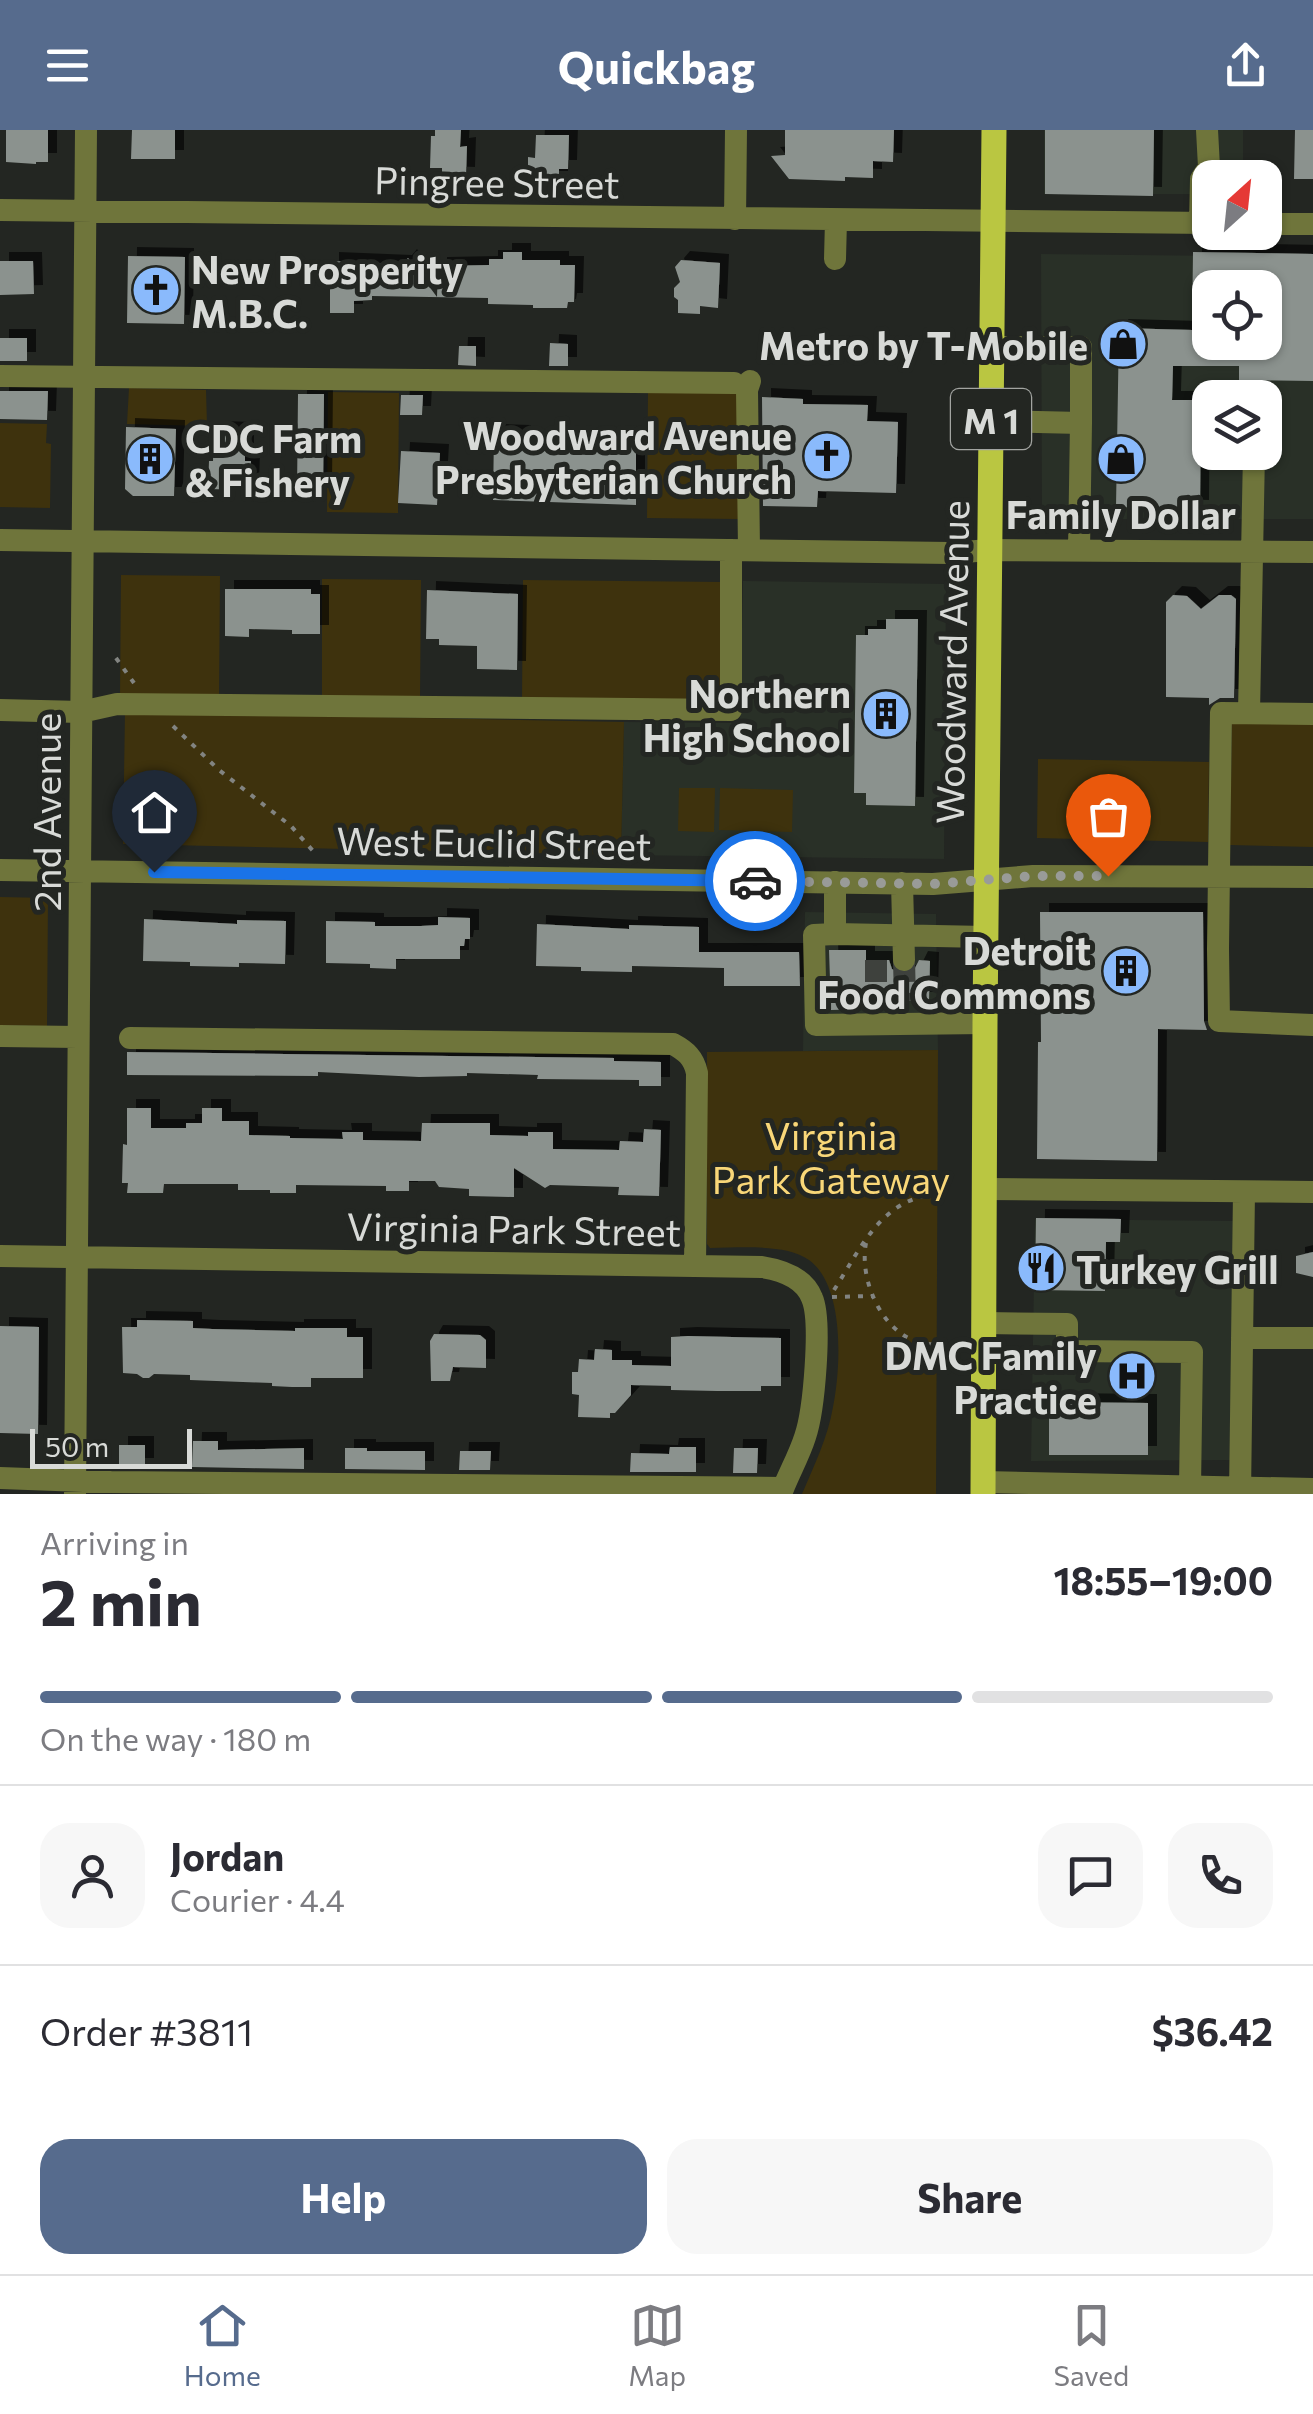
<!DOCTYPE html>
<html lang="en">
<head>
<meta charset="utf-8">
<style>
  :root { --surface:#fff; --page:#f7f7f7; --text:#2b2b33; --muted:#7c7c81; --line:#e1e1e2; --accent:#566b8d }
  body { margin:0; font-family:Commissioner,sans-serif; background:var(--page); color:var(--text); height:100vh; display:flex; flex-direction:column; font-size:38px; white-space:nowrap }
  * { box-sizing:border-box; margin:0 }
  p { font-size:32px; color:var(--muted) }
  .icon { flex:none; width:55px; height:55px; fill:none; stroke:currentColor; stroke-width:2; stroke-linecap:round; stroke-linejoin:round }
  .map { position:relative; height:1364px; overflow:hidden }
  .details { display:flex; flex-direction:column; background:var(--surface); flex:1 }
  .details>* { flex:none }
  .needle { width:65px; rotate:27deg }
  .controls { position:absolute; left:1192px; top:30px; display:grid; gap:20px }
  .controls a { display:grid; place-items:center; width:90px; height:90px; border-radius:20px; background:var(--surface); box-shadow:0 2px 8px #0004; font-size:50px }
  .scale { position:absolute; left:30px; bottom:25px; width:162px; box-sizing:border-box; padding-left:10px; border:5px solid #d8dad7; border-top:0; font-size:28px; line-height:35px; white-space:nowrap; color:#d8dad7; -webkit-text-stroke:8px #232622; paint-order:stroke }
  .pin { position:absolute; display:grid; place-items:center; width:85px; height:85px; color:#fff; margin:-102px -42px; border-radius:50% 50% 50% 0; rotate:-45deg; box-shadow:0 0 10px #0007 }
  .pin .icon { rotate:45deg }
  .courier { position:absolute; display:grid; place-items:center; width:100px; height:100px; margin:-50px; border:8px solid #1a73e8; border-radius:50%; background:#fff; color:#222; box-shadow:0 2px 12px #0007 }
  .head em { font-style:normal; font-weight:700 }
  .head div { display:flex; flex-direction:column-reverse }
  .head { display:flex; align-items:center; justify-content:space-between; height:170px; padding:0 40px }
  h1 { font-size:65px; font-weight:700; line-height:75px }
  .bar { display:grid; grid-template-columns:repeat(4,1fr); gap:15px 10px; align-content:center; height:120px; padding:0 40px }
  .bar i { height:12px; border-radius:8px; background:var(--line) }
  .bar .on { background:var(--accent) }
  .bar p { grid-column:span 4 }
  .line { display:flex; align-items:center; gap:25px; padding:0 40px; border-top:2px solid var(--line) }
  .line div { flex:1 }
  .round { display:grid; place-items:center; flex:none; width:105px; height:105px; border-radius:30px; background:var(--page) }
  .cta { display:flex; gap:20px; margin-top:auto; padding:20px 40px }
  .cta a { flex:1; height:115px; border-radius:30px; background:var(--accent); color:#fff; font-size:40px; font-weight:700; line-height:115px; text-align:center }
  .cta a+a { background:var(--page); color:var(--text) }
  header { display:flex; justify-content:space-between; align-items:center; height:130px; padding:0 40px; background:var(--accent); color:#fff; font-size:45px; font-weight:700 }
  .tab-bar { display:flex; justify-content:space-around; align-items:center; height:140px; border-top:2px solid var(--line); background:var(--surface); font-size:28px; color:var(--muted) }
  .tab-bar a { display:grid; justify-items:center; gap:5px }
  .tab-bar .on { color:var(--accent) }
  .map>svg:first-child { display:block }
</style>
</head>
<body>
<header><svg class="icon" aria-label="menu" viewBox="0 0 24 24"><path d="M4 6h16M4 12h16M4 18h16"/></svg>Quickbag<svg class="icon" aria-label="share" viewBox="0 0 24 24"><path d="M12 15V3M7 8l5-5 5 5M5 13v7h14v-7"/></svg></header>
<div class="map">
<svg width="1313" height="1364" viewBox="0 0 1313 1364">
  <defs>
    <filter id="shadow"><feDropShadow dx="9" dy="-9" stdDeviation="0" flood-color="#0009"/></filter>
  </defs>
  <rect width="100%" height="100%" fill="#232622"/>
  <!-- built -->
  <path fill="#293027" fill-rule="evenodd" d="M1044,0H1243V47L1210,48V64H1044Z
    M1041,124L1313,127V389H1042ZM1210,158H1265V212H1210ZM1210,268H1265V322H1210Z
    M743,451L946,454L944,729L621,725L624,592L740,593Z
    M805,782L936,784L938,920L803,921Z
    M1035,1089L1233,1091L1231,1330L1031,1331Z"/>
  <!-- green -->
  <path fill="#3e320d" d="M129,258L206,260L207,296L127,294Z
    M648,260L738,261V389L647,388Z
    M328,262L399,263L398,383L327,382Z
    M0,293L47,294L46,313L51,314L50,378L0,377Z
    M121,445L220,446L219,569L120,568Z
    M322,449L421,450L420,569L322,568Z
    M523,450L722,452L720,573L522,571Z
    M125,582L624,592L621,725L123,714Z
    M1232,591L1313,593V717L1230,715Z
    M1038,629L1209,632L1208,712L1037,708Z
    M679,658H715L714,702L678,701Z
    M720,658L793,660L792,702L719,700Z
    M0,767L48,768L47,896L0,895Z
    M938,920L936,1364H802C814,1336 828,1307 833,1277C841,1238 845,1156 809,1130C786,1113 738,1118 710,1118L707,1114V922Z"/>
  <!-- building -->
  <path fill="#8b928e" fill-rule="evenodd" filter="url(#shadow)" d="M6,0H48V32H36V34L6,32Z
    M132,0H175V29H131Z
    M435,0H461L460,17L467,16L466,46L442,45V38H430L431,6H435Z
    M785,0H894L893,32L873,31V48L845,47V51L789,49L771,26L785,25Z
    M1045,0H1154L1153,66L1045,64Z
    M1295,0H1313V49H1294Z
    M536,5H569L568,39H559V50H528V27L535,28Z
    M503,122H522V130H560V135H575L574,172H568L567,178H533V175L488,174V168L372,166V170L354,171V183H330V131L403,134L408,128L437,167L438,136L489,135V129H503Z
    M1193,122L1313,124V251L1239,250V236H1173L1172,270H1201L1200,379L1116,377L1119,198L1192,200ZM1210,158H1265V212H1210Z
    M128,126L185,127L184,194L127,193Z
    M681,130L720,133L718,178L700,176V184L678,183V170L674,167V158L680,152L675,137Z
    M0,131H33L34,164L0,165Z
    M0,208H27V231H0Z
    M550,213L568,214V236H549Z
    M459,216H476V236L458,235Z
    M0,261H48L47,290L0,289Z
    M298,264H324L323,364L297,363Z
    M401,265H423L422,285H400Z
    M762,267L803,269V274L868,275L867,291L898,292L896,363L818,361L817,377L763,376Z
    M126,297L176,299L174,366H133L125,359Z
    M214,300L245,301V331H251L250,360L208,359L209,331H213Z
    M494,303L522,304V312L636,313V375L493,370Z
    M401,321L440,323L437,375L398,373Z
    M225,459H311V464H320V504H292V500L249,499V507L225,506Z
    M427,460L518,464L517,540L477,539V516L439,515V509H426Z
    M1173,465L1187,466L1201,479L1219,465H1231L1236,469L1234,568H1220L1209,575V568L1166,567V472Z
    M886,489H918L915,676L866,675V663H854L856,505H868V499H886Z
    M1040,782H1203L1204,891L1207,900L1158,899L1157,1031L1037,1029L1038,912H1041Z
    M438,787L470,788V809H465L464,816H460V829H396V839L370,838V834L326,833V791L375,792V796H421L438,795Z
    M144,789L237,794V790L286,791L285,834L239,833V837L190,836V832L143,831Z
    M537,794L629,799V795L699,797V822H799L800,856H724V838L632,836V842L581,841V837L536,836Z
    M829,820H866V830H889L892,839L903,845L913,842L919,830L930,831L929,871H865V879L831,880Z
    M127,922L614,928V931L661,932V956H639V950L537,949L538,945L467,943V946L419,947L318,942V946L127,945Z
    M127,978H151V998H186V993H202V978H222V991H249V1005L290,1006V1008L343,1009L342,1002H363V1010L421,1011L422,993H490V1005L528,1006V1002H553V1019L619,1020L620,1011L643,1012L644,999L661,1000L659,1066L618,1065L619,1057L550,1055L545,1058L514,1038V1067L469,1066V1059L439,1057L435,1051H409V1061H386V1056L296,1055V1063H270V1060H238V1054H164L163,1063H127L128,1053H122L123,1014L127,1015Z
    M1036,1088L1121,1089L1120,1112H1106L1105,1161L1035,1160Z
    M1313,1122V1147L1296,1143V1126Z
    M137,1190L193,1191V1198L212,1199L295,1201V1198H347V1207H363V1248H311V1257H292L272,1256V1253L190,1250V1245L154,1244L149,1248H143L137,1244L123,1243L122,1197H137Z
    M0,1196L39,1197L38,1304L0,1303Z
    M434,1204L480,1205L486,1210V1238L453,1237L450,1251H431L430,1211Z
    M688,1206L781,1208V1256H761V1261H717L671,1260V1256L631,1255V1265L615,1283H610V1288L578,1287L579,1265L572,1264V1242H578L579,1229L594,1230L595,1219L612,1220V1230H632V1235L671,1236V1207Z
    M1049,1272L1148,1273V1325H1049Z
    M193,1311H218V1320L304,1318V1339L192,1337Z
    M119,1315H145V1337H119Z
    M670,1317H696V1342H630L631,1323L669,1324Z
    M345,1318H367V1321H425V1340L345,1339Z
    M734,1318H758L757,1343H733Z
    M460,1321H491L490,1340H459Z"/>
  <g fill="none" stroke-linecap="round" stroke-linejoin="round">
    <!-- minor-tunnel -->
    <path stroke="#3e413d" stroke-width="22" stroke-dasharray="22 11" stroke-linecap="butt" d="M876,830V871
      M904,830L905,871"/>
    <!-- path -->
    <path stroke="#828481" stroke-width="4" stroke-dasharray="5 8" stroke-linecap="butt" d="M116,528L134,553
      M173,596L219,640L291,696L314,722
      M866,1113C859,1149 881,1201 918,1212C926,1215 935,1214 942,1215
      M834,1160C863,1115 882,1066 944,1063
      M832,1167L872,1166"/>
    <!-- minor -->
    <path stroke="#6f753b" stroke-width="22" d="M1207,0L1209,37
      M0,80L1210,93
      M735,89L736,0
      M1200,93L1201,49L1209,37L1215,48
      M1265,94H1313
      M835,129L836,90
      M992,217H1081V293
      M0,246L734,253
      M1256,268V264
      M991,291L1081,293L1079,420
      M0,410L950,423L990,420L1313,422
      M749,420L747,260L750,251
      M0,580L81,582L117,574L731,580V420
      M1249,583L1254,322
      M1313,584L1221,583L1218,819L1219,891L1313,895
      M0,740L933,754L1033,746L1313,747
      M835,752V804L814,805L816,895L985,893
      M902,753L904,830
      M835,804L986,807
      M0,906L78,907
      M130,908L673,914C686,921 694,928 697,943L695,1136
      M986,1059L1313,1062
      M0,1126L762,1137C781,1140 804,1147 812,1168C822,1191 814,1281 805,1307C799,1326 788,1345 781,1364
      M985,1193L1067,1194V1221L1192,1222L1190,1357
      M1242,1208H1313
      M0,1348L111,1352L783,1358
      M983,1352L1313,1359
      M75,1364L86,0
      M1240,1364L1244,1062"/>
    <!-- major -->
    <path stroke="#bac641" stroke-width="25" d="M983,1364L985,893L994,0"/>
  </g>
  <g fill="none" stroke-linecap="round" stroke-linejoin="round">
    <!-- done -->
    <path stroke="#999b98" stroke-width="10" stroke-dasharray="0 18" d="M755,751L933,754L1034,746H1108"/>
    <!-- route -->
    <path stroke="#1a73e8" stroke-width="12" d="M154,742L755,751"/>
  </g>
  <!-- icons -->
  <defs>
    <g id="church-disc" transform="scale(2.5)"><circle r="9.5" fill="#8abafc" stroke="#232622"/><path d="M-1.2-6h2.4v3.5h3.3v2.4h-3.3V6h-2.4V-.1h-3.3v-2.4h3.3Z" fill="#111"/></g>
    <g id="shop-disc" transform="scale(2.5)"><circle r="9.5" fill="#8abafc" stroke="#232622"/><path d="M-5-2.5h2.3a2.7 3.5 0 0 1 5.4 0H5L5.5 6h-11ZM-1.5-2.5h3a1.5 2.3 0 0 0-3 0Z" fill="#111"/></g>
    <g id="building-disc" transform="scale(2.5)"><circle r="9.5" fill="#8abafc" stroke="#232622"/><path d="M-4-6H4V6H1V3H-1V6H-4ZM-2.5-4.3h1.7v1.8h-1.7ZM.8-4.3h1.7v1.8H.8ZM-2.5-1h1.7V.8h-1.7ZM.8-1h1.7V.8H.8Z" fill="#111"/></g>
    <g id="restaurant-disc" transform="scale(2.5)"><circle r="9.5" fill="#8abafc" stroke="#232622"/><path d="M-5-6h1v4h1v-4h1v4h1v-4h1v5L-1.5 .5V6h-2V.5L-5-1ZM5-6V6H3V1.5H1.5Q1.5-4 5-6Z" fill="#111"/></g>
    <g id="hospital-disc" transform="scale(2.5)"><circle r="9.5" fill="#8abafc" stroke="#232622"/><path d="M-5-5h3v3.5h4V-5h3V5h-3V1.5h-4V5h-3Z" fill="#111"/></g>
  </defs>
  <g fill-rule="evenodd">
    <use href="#church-disc" x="156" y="160"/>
    <use href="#shop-disc" x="1123" y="214"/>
    <use href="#church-disc" x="827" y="326"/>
    <use href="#building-disc" x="150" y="329"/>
    <use href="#shop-disc" x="1121" y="329"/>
    <use href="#building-disc" x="886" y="584"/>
    <use href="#building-disc" x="1126" y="841"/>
    <use href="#restaurant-disc" x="1041" y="1138"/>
    <use href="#hospital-disc" x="1132" y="1246"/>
  </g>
  <g text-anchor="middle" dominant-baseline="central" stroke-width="10" stroke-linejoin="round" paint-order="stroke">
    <!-- shield labels -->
    <rect fill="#232622" stroke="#a2a4a1" stroke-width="2.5" x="951" y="259" width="80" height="60" rx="8"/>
    <g font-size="35" font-weight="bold" fill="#d8dad7">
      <text x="991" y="289">M 1</text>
    </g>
    <!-- street labels -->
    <g font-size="38" fill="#d8dad7" stroke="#232622">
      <text transform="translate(497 51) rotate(1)">Pingree Street</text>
      <text transform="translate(951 532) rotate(-89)">Woodward Avenue</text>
      <text transform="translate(45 682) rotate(-90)">2nd Avenue</text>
      <text transform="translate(494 712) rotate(1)">West Euclid Street</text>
      <text transform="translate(514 1098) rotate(1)">Virginia Park Street</text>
    </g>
    <!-- poi labels -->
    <g font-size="38" font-weight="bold" fill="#d8dad7" stroke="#232622" text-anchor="end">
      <text x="191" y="138" text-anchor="start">New Prosperity<tspan x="191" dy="44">M.B.C.</tspan></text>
      <text x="1088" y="214">Metro by T-Mobile</text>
      <text x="792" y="304">Woodward Avenue<tspan x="792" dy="44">Presbyterian Church</tspan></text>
      <text x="185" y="307" text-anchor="start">CDC Farm<tspan x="185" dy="44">&amp; Fishery</tspan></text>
      <text x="1121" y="383" text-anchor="middle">Family Dollar</text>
      <text x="851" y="562">Northern<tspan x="851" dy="44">High School</tspan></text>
      <text x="1091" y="819">Detroit<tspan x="1091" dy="44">Food Commons</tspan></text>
      <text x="1076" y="1138" text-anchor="start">Turkey Grill</text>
      <text x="1097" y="1224">DMC Family<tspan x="1097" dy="44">Practice</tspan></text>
    </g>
    <!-- park labels -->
    <g font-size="38" fill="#f9d778" stroke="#232622">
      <text x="831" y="1004">Virginia<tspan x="831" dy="44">Park Gateway</tspan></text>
    </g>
  </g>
</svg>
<div class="controls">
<a><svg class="needle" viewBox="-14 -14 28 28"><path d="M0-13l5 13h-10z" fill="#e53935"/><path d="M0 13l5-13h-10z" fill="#7c7c81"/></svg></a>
<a><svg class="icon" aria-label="locate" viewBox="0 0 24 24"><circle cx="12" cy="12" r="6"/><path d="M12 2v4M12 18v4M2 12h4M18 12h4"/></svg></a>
<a><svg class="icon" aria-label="layers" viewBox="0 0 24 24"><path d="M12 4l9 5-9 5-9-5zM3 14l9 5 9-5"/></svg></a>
</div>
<div class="scale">50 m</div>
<div class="pin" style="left:1108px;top:746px;background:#ea580c"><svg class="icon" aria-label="bag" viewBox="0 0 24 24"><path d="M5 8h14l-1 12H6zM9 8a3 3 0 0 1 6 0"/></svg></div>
<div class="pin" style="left:154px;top:742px;background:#1f2937"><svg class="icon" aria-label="home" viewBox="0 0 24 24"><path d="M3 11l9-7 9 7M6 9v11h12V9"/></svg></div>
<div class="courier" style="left:755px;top:751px"><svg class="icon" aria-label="car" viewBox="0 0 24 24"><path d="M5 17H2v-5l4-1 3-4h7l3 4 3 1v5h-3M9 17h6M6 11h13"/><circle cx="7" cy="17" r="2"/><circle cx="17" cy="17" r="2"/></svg></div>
</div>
<section class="details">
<div class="head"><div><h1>2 min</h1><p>Arriving in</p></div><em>18:55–19:00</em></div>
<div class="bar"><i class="on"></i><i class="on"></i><i class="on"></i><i></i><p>On the way · 180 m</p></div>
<div class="line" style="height:180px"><a class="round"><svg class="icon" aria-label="person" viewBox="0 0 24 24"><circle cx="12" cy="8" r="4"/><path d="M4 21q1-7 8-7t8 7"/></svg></a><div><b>Jordan</b><p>Courier · 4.4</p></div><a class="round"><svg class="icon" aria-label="chat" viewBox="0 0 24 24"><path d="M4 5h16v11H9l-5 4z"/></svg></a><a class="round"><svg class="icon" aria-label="phone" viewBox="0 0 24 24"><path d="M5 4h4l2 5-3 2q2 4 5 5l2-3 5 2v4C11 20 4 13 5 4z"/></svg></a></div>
<div class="line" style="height:130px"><div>Order #3811</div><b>$36.42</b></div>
<div class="cta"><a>Help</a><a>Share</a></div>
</section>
<nav class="tab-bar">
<a class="on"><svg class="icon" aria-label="home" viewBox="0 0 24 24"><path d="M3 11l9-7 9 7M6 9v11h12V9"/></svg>Home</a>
<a><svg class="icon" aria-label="map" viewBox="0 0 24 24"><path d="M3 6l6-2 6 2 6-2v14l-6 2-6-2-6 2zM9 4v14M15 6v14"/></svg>Map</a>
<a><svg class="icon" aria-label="saved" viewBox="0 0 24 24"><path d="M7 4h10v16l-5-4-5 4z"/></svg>Saved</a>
</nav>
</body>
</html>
